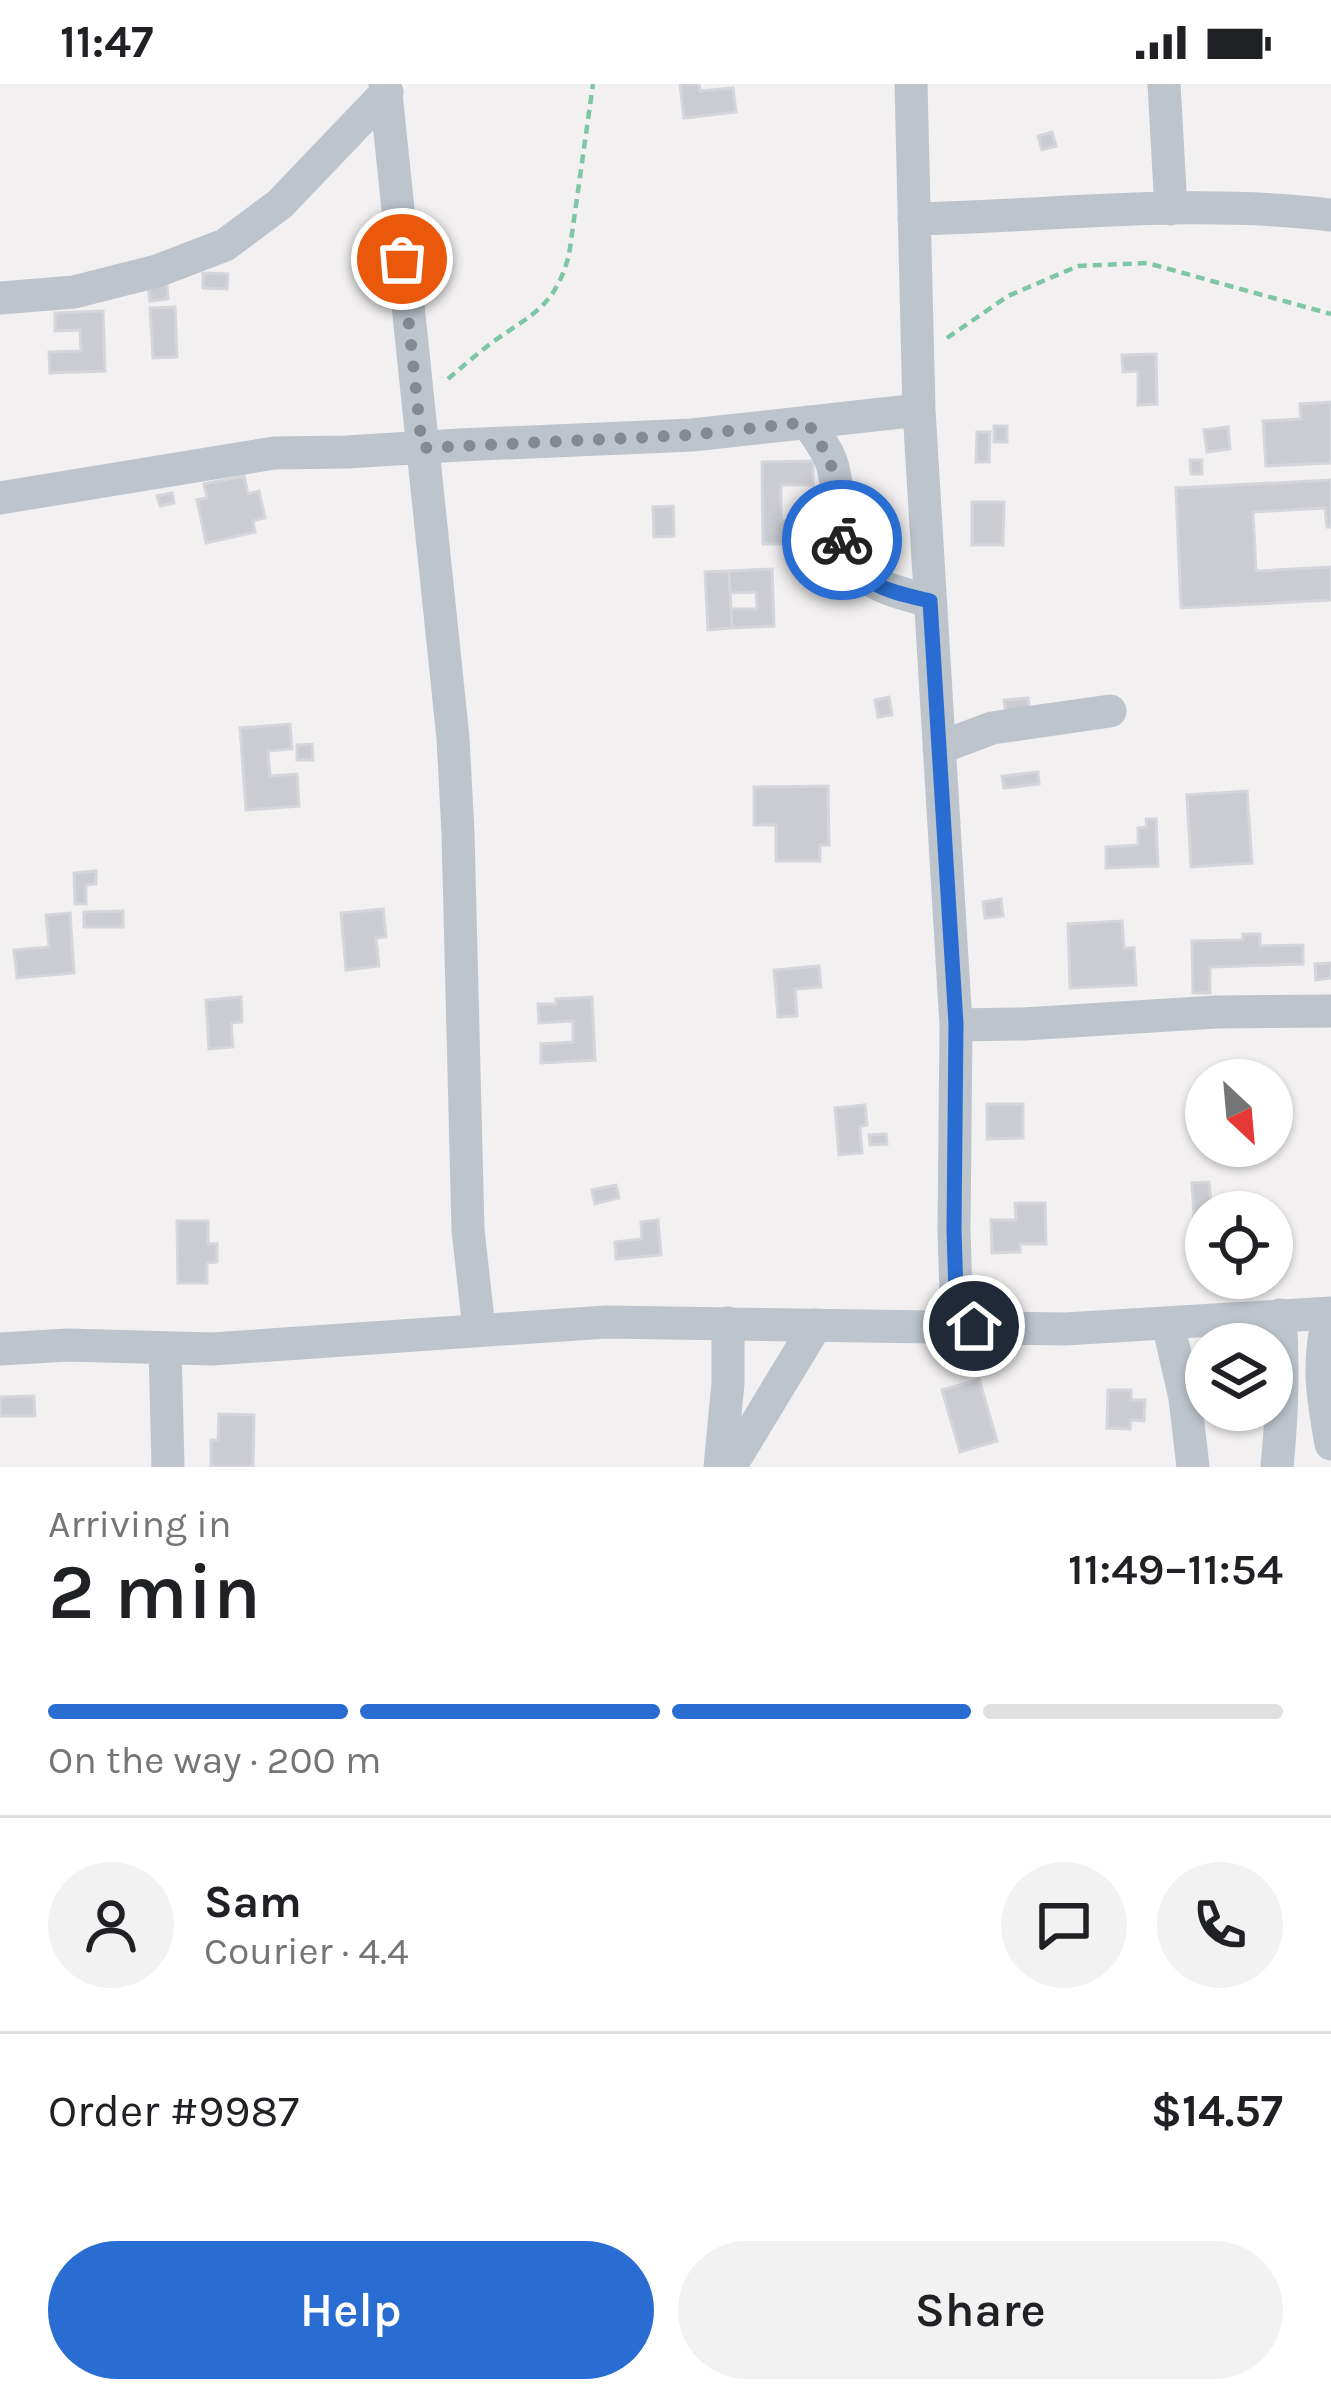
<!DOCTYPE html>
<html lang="en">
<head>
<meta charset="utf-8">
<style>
  :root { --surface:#fff; --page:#f2f2f2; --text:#202124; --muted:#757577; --line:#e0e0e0; --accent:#2a6dd2 }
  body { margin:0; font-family:Karla,sans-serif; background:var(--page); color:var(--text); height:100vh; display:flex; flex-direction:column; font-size:45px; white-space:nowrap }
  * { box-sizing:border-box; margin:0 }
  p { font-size:39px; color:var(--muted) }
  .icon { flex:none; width:66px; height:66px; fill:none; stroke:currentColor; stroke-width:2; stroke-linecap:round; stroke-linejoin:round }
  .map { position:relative; height:1383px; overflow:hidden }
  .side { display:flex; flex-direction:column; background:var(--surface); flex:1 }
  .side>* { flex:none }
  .needle { width:78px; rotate:154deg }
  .fabs { position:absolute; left:1185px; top:975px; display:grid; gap:24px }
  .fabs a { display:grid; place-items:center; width:108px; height:108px; border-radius:50%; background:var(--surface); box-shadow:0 3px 9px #0004; font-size:60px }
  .pin { position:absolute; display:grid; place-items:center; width:102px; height:102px; color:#fff; margin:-51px; border:6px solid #fff; border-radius:50%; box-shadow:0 3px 12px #0007 }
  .courier { position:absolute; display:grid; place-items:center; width:120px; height:120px; margin:-60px; border:9px solid #2a6dd2; border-radius:50%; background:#fff; color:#222; box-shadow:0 3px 15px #0007 }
  .headline em { font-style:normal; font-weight:600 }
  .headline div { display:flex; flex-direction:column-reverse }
  .headline { display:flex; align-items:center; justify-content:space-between; height:204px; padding:0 48px }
  h1 { font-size:78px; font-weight:600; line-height:90px }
  .bar { display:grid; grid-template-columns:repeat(4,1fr); gap:18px 12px; align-content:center; height:144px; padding:0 48px }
  .bar i { height:15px; border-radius:9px; background:var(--line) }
  .bar .active { background:var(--accent) }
  .bar p { grid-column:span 4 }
  .line { display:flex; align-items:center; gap:30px; padding:0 48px; border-top:3px solid var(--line) }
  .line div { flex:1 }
  .round { display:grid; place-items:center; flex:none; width:126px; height:126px; border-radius:63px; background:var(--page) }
  .action { display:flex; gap:24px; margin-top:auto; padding:24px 48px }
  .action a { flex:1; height:138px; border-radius:72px; background:var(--accent); color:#fff; font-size:48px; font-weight:600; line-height:138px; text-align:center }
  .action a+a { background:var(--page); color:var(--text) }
  .status { display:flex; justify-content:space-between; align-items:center; height:84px; padding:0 60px; background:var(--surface); direction:ltr }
  .status svg { height:33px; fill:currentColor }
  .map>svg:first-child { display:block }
</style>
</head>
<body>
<div class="status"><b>11:47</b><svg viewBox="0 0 49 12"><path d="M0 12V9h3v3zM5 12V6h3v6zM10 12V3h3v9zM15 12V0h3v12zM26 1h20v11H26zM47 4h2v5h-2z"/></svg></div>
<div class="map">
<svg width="1331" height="1383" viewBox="0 0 1331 1383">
  <rect width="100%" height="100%" fill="#f2f0f0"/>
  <!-- building -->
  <path fill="#cbccd2" stroke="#d5d6db" stroke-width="3" d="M680,0H699L700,7L733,4L736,28L684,34Z
    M1052,48L1056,62L1042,66L1038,52Z
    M203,189L228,190L227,205L203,204Z
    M167,201L168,215L150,217L148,202Z
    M175,223L177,273L153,274L150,224Z
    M103,227L105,287L50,289L49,268L81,267L80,246L55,247V229Z
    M1156,270L1157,320L1138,321V287L1123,288L1122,271Z
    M1331,318V379L1266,382L1263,337L1301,335L1300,320Z
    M994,342H1007V358H994Z
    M1228,343L1230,365L1207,368L1204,346Z
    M977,348H990L989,378H976Z
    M1190,376H1202V390H1191Z
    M813,377V401H781V437L804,436L805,446H818V460H763L762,378Z
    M244,392L248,410L259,407L265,434L253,437L255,448L206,459L197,416L207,414L204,400Z
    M1331,396V443H1327L1325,424L1253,428L1256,487L1331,483V516L1181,524L1176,404Z
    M172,409L174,419L160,422L157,412Z
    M805,414L817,415L816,427L804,426Z
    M972,418H1004L1003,461H972Z
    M673,422L674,452L654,453L653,423Z
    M772,485L774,542L732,544L731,525H757L756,508L730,509L729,487Z
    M729,487L732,544L708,546L705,488Z
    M889,613L892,631L878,633L875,616Z
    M1028,614L1030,628L1006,631L1004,616Z
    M290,640L292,665L268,667L270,692L297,690L299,722L246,726L240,644Z
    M312,660L313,676H297V661Z
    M1038,688L1039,700L1004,704L1002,692Z
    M828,702L829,761H820V777H776V741H754V703Z
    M1247,707L1252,779L1191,783L1187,711Z
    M1146,735H1156L1158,782L1106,784V763L1138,761V744L1147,743Z
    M96,787V800L86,801V820H75L74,789Z
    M1001,815L1003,832L985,834L983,818Z
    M383,825L386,853L376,854L379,882L346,886L341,829Z
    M123,827V843H84V828Z
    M70,829L74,889L17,894L14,866L49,863L46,831Z
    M1122,837L1124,864H1134L1136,901L1070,904L1068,840Z
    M1243,850H1260V862L1303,861V880L1210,883V909H1193L1192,857L1243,856Z
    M1331,879V894L1316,896L1315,880Z
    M819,882L821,903L795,905L797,932L778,933L774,886Z
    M241,913L242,938L231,939L233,963L209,965L206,916Z
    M592,913L595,976L541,979V960L573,958V937L539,939L538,920H556V915Z
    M987,1020H1023V1054L987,1055Z
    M865,1021L867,1041L860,1042L862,1069L839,1071L835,1024Z
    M886,1050L887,1060L870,1061L869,1051Z
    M1209,1098L1212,1128H1206V1132L1194,1133L1192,1099Z
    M616,1101L619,1114L595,1120L592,1106Z
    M1015,1119H1045L1046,1160H1020V1168L992,1169L991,1136H1016Z
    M658,1136L661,1171L616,1175L615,1158L642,1155L641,1138Z
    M1206,1136V1171L1196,1172L1192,1138Z
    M177,1137H208V1160H217V1178L207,1179V1199H178Z
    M979,1295L997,1357L960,1368L942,1306Z
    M1108,1306H1131V1316H1145L1144,1337L1131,1336L1130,1345L1107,1344Z
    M34,1312L35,1332H0V1313Z
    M219,1330L254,1331L253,1383H211V1356H218Z"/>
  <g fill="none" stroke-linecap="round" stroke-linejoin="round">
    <!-- path -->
    <path stroke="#7ec6a5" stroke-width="4.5" stroke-dasharray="9 6" stroke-linecap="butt" d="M947,254L1008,212L1078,182L1147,179L1331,230
      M448,295C463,282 478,269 494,257C534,229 555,222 569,171L593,0"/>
    <!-- street -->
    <path stroke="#bdc4cb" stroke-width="33" d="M385,0L453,654L458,749L468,1146L479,1245
      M911,0L919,326L956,941L954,1146L957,1242
      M1164,0L1171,125
      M914,135C1052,132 1193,114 1331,131
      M0,214L74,208L157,187L225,161L280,120L387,8
      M807,338C814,348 822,359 828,370C838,391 837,414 838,436C841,495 883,505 930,517
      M0,414L274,369L347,368L460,361L692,351L919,326
      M939,664L992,644L1110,627
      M956,941L1024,940L1216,928L1331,927
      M1329,1229C1317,1280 1322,1309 1331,1360
      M1168,1239L1185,1314L1193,1383
      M165,1264L168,1383
      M0,1265L68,1261L212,1265L606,1238L1065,1245L1331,1229
      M720,1383L728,1299V1239
      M730,1383L816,1241
      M1277,1383C1282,1332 1284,1282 1280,1231"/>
  </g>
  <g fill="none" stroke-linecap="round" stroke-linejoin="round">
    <!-- done -->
    <path stroke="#858990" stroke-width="12" stroke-dasharray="0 21.6" d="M402,175L422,364L692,351L807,338C822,361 834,380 838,408C840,425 837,440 842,456"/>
    <!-- route -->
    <path stroke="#2a6dd2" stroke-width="15" d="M842,456C857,502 888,507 930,517L956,940L954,1146L957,1242H974"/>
  </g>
</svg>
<div class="fabs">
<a><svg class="needle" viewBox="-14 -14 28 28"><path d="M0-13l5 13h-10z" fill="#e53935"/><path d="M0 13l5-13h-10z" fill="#757577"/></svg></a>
<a><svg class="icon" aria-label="locate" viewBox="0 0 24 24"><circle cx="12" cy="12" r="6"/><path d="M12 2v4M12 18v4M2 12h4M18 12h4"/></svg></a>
<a><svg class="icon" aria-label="layers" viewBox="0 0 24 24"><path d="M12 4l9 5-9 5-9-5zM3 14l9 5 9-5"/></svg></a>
</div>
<div class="pin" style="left:402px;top:175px;background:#ea580c"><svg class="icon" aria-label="bag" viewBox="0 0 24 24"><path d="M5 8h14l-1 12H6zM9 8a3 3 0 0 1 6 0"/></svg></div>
<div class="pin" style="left:974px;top:1242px;background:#1f2937"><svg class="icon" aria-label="home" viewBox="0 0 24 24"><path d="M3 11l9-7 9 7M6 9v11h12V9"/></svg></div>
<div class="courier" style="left:842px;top:456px"><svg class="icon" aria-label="bike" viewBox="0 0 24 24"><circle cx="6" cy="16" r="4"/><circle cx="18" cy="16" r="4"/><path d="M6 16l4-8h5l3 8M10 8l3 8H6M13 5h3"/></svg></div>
</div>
<section class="side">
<div class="headline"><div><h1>2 min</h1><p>Arriving in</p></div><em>11:49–11:54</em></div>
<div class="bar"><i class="active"></i><i class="active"></i><i class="active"></i><i></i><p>On the way · 200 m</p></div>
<div class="line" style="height:216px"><a class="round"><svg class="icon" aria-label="person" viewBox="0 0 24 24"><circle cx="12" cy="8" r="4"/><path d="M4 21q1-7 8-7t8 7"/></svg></a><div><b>Sam</b><p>Courier · 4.4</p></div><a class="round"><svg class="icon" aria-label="chat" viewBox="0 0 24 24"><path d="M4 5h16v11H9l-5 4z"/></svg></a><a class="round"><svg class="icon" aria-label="phone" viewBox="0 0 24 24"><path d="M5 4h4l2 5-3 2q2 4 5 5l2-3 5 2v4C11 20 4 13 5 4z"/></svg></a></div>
<div class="line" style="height:156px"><div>Order #9987</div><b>$14.57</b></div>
<div class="action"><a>Help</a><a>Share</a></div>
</section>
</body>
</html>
